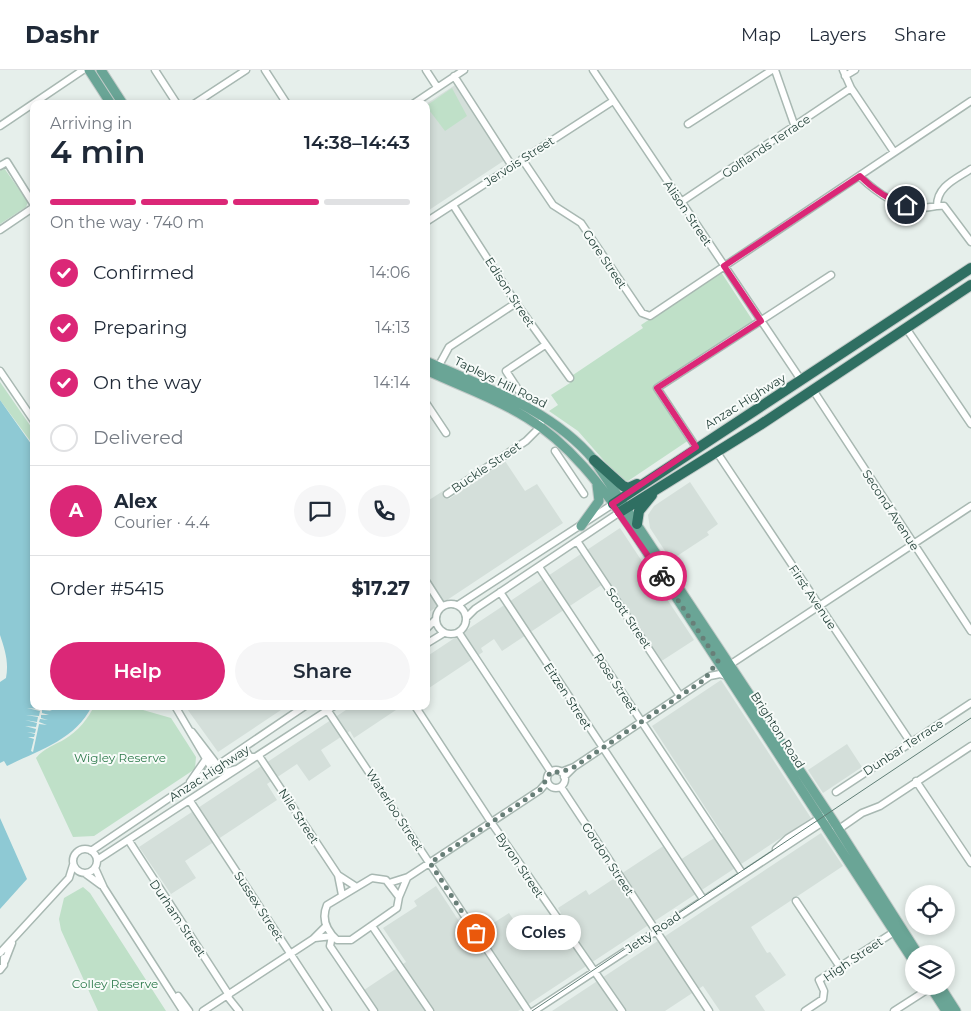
<!DOCTYPE html>
<html lang="en">
<head>
<meta charset="utf-8">
<style>
  :root { --surface:#fff; --page:#f6f6f7; --text:#1f2937; --muted:#747a83; --line:#e0e1e3; --accent:#db2777 }
  body { margin:0; font-family:Montserrat,sans-serif; background:var(--page); color:var(--text); height:100vh; display:flex; flex-direction:column; font-size:19px; white-space:nowrap }
  * { box-sizing:border-box; margin:0 }
  p { font-size:16px; color:var(--muted) }
  .icon { flex:none; width:28px; height:28px; fill:none; stroke:currentColor; stroke-width:2; stroke-linecap:round; stroke-linejoin:round }
  .map { position:relative; flex:1; overflow:hidden }
  .side { position:absolute; left:30px; top:30px; width:400px; height:610px; display:flex; flex-direction:column; background:var(--surface); border-radius:10px; box-shadow:0 2px 8px #0003 }
  .side>* { flex:none }
  .controls { position:absolute; left:905px; top:815px; display:grid; gap:10px }
  .controls a { display:grid; place-items:center; width:50px; height:50px; border-radius:50%; background:var(--surface); box-shadow:0 2px 8px #0003; font-size:25px }
  .pin { position:absolute; display:grid; place-items:center; width:42px; height:42px; color:#fff; margin:-21px; border:2px solid #fff; border-radius:50%; box-shadow:0 1px 5px #0007 }
  .courier { position:absolute; display:grid; place-items:center; width:50px; height:50px; margin:-25px; border:4px solid #db2777; border-radius:50%; background:#fff; color:#222; box-shadow:0 1px 6px #0007 }
  .bubble { position:absolute; height:35px; border-radius:18px; background:var(--surface); box-shadow:0 2px 8px #0003; font-size:16px; font-weight:600; line-height:35px; text-align:center }
  .headline em { font-style:normal; font-weight:600 }
  .headline div { display:flex; flex-direction:column-reverse }
  .headline { display:flex; align-items:center; justify-content:space-between; height:85px; padding:0 20px }
  h1 { font-size:32px; font-weight:600; line-height:38px }
  .bar { display:grid; grid-template-columns:repeat(4,1fr); gap:8px 5px; align-content:center; height:60px; padding:0 20px }
  .bar i { height:6px; border-radius:4px; background:var(--line) }
  .bar .selected { background:var(--accent) }
  .bar p { grid-column:span 4 }
  .line { display:flex; align-items:center; gap:12px; padding:0 20px; border-top:1px solid var(--line) }
  .line div { flex:1 }
  .round { display:grid; place-items:center; flex:none; width:52px; height:52px; border-radius:26px; background:var(--page) }
  ol { padding:0 20px; list-style:none }
  li { display:flex; align-items:center; gap:15px; height:55px }
  li p { margin-inline-start:auto }
  li .icon { padding:5px; border-radius:50%; background:var(--accent); color:#fff; stroke-width:4 }
  li:last-child { color:var(--muted) }
  li i { width:28px; height:28px; border:2px solid var(--line); border-radius:50% }
  .button { display:flex; gap:10px; margin-top:auto; padding:10px 20px }
  .button a { flex:1; height:58px; border-radius:30px; background:var(--accent); color:#fff; font-size:20px; font-weight:600; line-height:58px; text-align:center }
  .button a+a { background:var(--page); color:var(--text) }
  header { display:flex; align-items:center; gap:30px; box-sizing:border-box; height:70px; padding:0 25px; background:var(--surface); border-bottom:1px solid var(--line) }
  header strong { font-size:24px }
  nav { display:flex; gap:28px; margin-inline-start:auto; font-size:18px }
  .map>svg:first-child { display:block }
</style>
</head>
<body>
<header>
<strong>Dashr</strong>
<nav><a>Map</a><a>Layers</a><a>Share</a></nav>
</header>
<div class="map">
<svg width="971" height="941" viewBox="0 0 971 941">
  <rect width="100%" height="100%" fill="#e6efeb"/>
  <!-- built -->
  <path fill="#d4dfda" d="M455,15L505,90L426,142V34Z
    M505,391L525,421L537,414L563,453L426,544V432L443,421L449,429Z
    M690,412L718,454L707,462L709,465L671,490L650,458L648,445L654,436Z
    M620,458L694,570L657,594L603,514L502,581L494,569L481,578L483,582L426,620V587Z
    M721,610L811,748L518,941H377L364,920L406,892L383,858L417,836L414,831L436,816L470,868L509,843L525,867L561,843L558,838L586,820L589,825L668,773L680,790L722,763L652,656Z
    M185,636H287L218,682Z
    M352,636H402L354,668L350,661L321,680L331,696L309,711L297,694L267,714L277,730L185,791L196,808L171,824L139,777Z
    M847,674L862,697L823,723L808,700Z
    M821,763L843,796L751,857L767,883L770,882L786,905L755,926L765,941H720L703,916L665,941H552Z"/>
  <!-- green -->
  <path fill="#bfe0c8" d="M452,18L467,46L445,61L426,36Z
    M4,98L28,132L26,137L0,154V100Z
    M721,202L753,251L653,317L689,370L628,411L621,410L578,361L549,341L558,335L551,325L570,313L567,309L643,258L641,255Z
    M0,312L34,361V376L0,330Z
    M94,636H129L171,648L196,687L195,699L94,766L73,767L36,688C44,678 55,675 65,669C77,662 89,648 94,636Z
    M83,817L90,823L166,941H98L61,860L59,849L64,828Z"/>
  <!-- water -->
  <path fill="#8ec9d4" d="M0,330L34,378V636H92C75,670 39,680 7,696L4,691L0,693V612L6,608C9,592 5,580 0,565Z
    M0,748L27,809L0,839Z"/>
  <!-- pier -->
  <path fill="#e6efeb" d="M41,636L52,641L42,640V643L49,645H41V648L48,650L40,649L39,652L47,655L39,654L33,682L31,681L34,669L28,667H34L35,664L27,662L35,663L36,659L25,656L36,657L37,653L25,650L37,652L38,647L26,645L39,646L40,641L27,638L40,639Z"/>
  <g fill="none" stroke-linecap="round" stroke-linejoin="round">
    <!-- minor casing -->
    <g stroke="#a8b8b2" stroke-width="9">
      <path id="minor" d="M155,0L177,34
        M265,0L287,34
        M426,0L437,17
        M593,0L801,310
        M775,0L795,57
        M843,0L851,18L894,82
        M454,6L512,96
        M845,6L855,0
        M194,34L246,0
        M413,34L464,0
        M688,54L772,0
        M0,56L83,0
        M522,89L553,135L581,153L642,243L650,246L971,31
        M0,96L7,92L34,135
        M859,106C874,120 896,137 917,138C926,139 935,135 944,136L971,172
        M681,132L851,18
        M453,135L516,233L570,308
        M937,136C937,116 956,109 971,99
        M426,152L613,31
        M0,160L34,137
        M906,258L971,354
        M437,299L449,277L516,233
        M0,301L34,351
        M813,320L971,561
        M521,324L506,301L545,275
        M426,333L446,363
        M696,377L657,318L831,205
        M555,381L584,424
        M716,381L911,673
        M447,424L526,371L537,360L544,347
        M577,471L680,626
        M539,497L742,803
        M426,511L442,536
        M500,522L703,829
        M436 549a15 15 0 1 1 30 0a15 15 0 1 1-30 0Z
        M458,535L613,434
        M466,548L475,539L620,442
        M426,559L435,550
        M459,563L551,702
        M426,574L444,563
        M731,594L971,436
        M175,636L212,699
        M415,636L491,752L622,941
        M328,641L528,941
        M192,662L218,696
        M244,678L250,687H256
        M259,686L338,805
        M574,697L710,606L720,604L727,606
        M212,699L226,702L236,699
        M547 709a9 9 0 1 1 18 0a9 9 0 1 1-18 0Z
        M561,702L574,697L564,707
        M916,711L971,793
        M190,712L206,689
        M561,717L709,941
        M836,722L971,633
        M190,731L328,941
        M835,757L839,759L862,743L880,736L971,676
        M129,771L229,925
        M73 791a12 12 0 1 1 24 0a12 12 0 1 1-24 0Z
        M776,779L788,768L823,746
        M91,781L305,636
        M97,790L334,636
        M95,798L104,818L183,941
        M86,804L101,815
        M372,808L386,810L399,827L397,838L351,870H337C326,860 321,849 327,835Z
        M389,813L408,807L540,720L547,712
        M342,825L338,805L355,816
        M399,827L407,808
        M796,831L840,897
        M372,856L430,941
        M315,868L332,866L330,876L374,941
        M0,883L69,808L73,795
        M5,891L12,873
        M0,900L4,895V888
        M178,926L189,941
        M227,926L239,941
        M203,941L313,869L326,856
        M534,941L803,765L823,752L829,744
        M805,941L823,929L824,921L819,910L894,862
        M894,941L933,916"/>
    </g>
    <!-- major casing -->
    <g stroke="#c2cac8" stroke-width="11">
      <path id="major" d="M89,0L111,34
        M101,0L123,34
        M426,291C486,318 551,339 594,390L834,752L918,884
        M426,300C459,316 496,328 527,348C569,373 601,416 629,455L914,892
        M581,456L599,431L597,415
        M930,916L946,941
        M940,916L956,941"/>
    </g>
    <!-- highway casing -->
    <g stroke="#c2cac8" stroke-width="12">
      <path id="highway" d="M594,390L623,416L628,418L637,414
        M613,434L971,198
        M620,442L760,355L971,215
        M637,454L639,441L652,425"/>
    </g>
    <!-- minor -->
    <use href="#minor" stroke="#fff" stroke-width="6"/>
    <!-- major -->
    <use href="#major" stroke="#6aa596" stroke-width="9"/>
    <!-- highway -->
    <use href="#highway" stroke="#2f6f62" stroke-width="10"/>
    <!-- tram -->
    <path stroke="#5f7d75" stroke-width="1" d="M532,941L971,648"/>
  </g>
  <g fill="none" stroke-linecap="round" stroke-linejoin="round">
    <!-- done -->
    <path stroke="#687f78" stroke-width="5" stroke-dasharray="0 9" d="M476,863L430,793L540,720C545,713 547,706 551,702H561L574,697L704,610L718,591L662,506"/>
    <!-- route -->
    <path stroke="#db2777" stroke-width="6" d="M662,506L612,434L696,377L657,318L761,251L724,196L860,106C873,119 889,130 906,135"/>
  </g>
  <g text-anchor="middle" dominant-baseline="central" stroke-width="4" stroke-linejoin="round" paint-order="stroke">
    <!-- street labels -->
    <g font-size="12" fill="#24423a" stroke="#f7fbf9">
      <text transform="translate(766 76) rotate(-34)">Golflands Terrace</text>
      <text transform="translate(519 91) rotate(-33)">Jervois Street</text>
      <text transform="translate(688 143) rotate(56)">Alison Street</text>
      <text transform="translate(605 189) rotate(56)">Gore Street</text>
      <text transform="translate(510 222) rotate(57)">Edison Street</text>
      <text transform="translate(501 312) rotate(26)">Tapleys Hill Road</text>
      <text transform="translate(745 331) rotate(-32)">Anzac Highway</text>
      <text transform="translate(486 397) rotate(-34)">Buckle Street</text>
      <text transform="translate(891 440) rotate(57)">Second Avenue</text>
      <text transform="translate(813 527) rotate(56)">First Avenue</text>
      <text transform="translate(629 548) rotate(56)">Scott Street</text>
      <text transform="translate(616 613) rotate(57)">Rose Street</text>
      <text transform="translate(568 626) rotate(57)">Eitzen Street</text>
      <text transform="translate(778 660) rotate(57)">Brighton Road</text>
      <text transform="translate(903 677) rotate(-33)">Dunbar Terrace</text>
      <text transform="translate(209 703) rotate(-33)">Anzac Highway</text>
      <text transform="translate(395 740) rotate(57)">Waterloo Street</text>
      <text transform="translate(299 746) rotate(57)">Nile Street</text>
      <text transform="translate(608 789) rotate(57)">Gordon Street</text>
      <text transform="translate(520 795) rotate(56)">Byron Street</text>
      <text transform="translate(259 836) rotate(57)">Sussex Street</text>
      <text transform="translate(178 848) rotate(56)">Durham Street</text>
      <text transform="translate(653 862) rotate(-34)">Jetty Road</text>
      <text transform="translate(853 889) rotate(-34)">High Street</text>
    </g>
    <!-- park labels -->
    <g font-size="12" fill="#2d7a4b" stroke="#f7fbf9">
      <text x="120" y="687">Wigley Reserve</text>
      <text x="115" y="913">Colley Reserve</text>
    </g>
  </g>
</svg>
<div class="controls">
<a><svg class="icon" aria-label="locate" viewBox="0 0 24 24"><circle cx="12" cy="12" r="6"/><path d="M12 2v4M12 18v4M2 12h4M18 12h4"/></svg></a>
<a><svg class="icon" aria-label="layers" viewBox="0 0 24 24"><path d="M12 4l9 5-9 5-9-5zM3 14l9 5 9-5"/></svg></a>
</div>
<div class="pin" style="left:476px;top:863px;background:#ea580c"><svg class="icon" aria-label="bag" viewBox="0 0 24 24"><path d="M5 8h14l-1 12H6zM9 8a3 3 0 0 1 6 0"/></svg></div>
<div class="pin" style="left:906px;top:135px;background:#1f2937"><svg class="icon" aria-label="home" viewBox="0 0 24 24"><path d="M3 11l9-7 9 7M6 9v11h12V9"/></svg></div>
<div class="courier" style="left:662px;top:506px"><svg class="icon" aria-label="bike" viewBox="0 0 24 24"><circle cx="6" cy="16" r="4"/><circle cx="18" cy="16" r="4"/><path d="M6 16l4-8h5l3 8M10 8l3 8H6M13 5h3"/></svg></div>
<div class="bubble" style="left:506px;top:845px;width:75px">Coles</div>
<section class="side">
<div class="headline"><div><h1>4 min</h1><p>Arriving in</p></div><em>14:38–14:43</em></div>
<div class="bar"><i class="selected"></i><i class="selected"></i><i class="selected"></i><i></i><p>On the way · 740 m</p></div>
<ol>
<li><svg class="icon" aria-label="check" viewBox="0 0 24 24"><path d="M5 12l5 5 9-10"/></svg>Confirmed<p>14:06</p></li>
<li><svg class="icon" aria-label="check" viewBox="0 0 24 24"><path d="M5 12l5 5 9-10"/></svg>Preparing<p>14:13</p></li>
<li><svg class="icon" aria-label="check" viewBox="0 0 24 24"><path d="M5 12l5 5 9-10"/></svg>On the way<p>14:14</p></li>
<li><i></i>Delivered</li>
</ol>
<div class="line" style="height:90px"><b class="round" style="background:var(--accent);color:#fff">A</b><div><b>Alex</b><p>Courier · 4.4</p></div><a class="round"><svg class="icon" aria-label="chat" viewBox="0 0 24 24"><path d="M4 5h16v11H9l-5 4z"/></svg></a><a class="round"><svg class="icon" aria-label="phone" viewBox="0 0 24 24"><path d="M5 4h4l2 5-3 2q2 4 5 5l2-3 5 2v4C11 20 4 13 5 4z"/></svg></a></div>
<div class="line" style="height:65px"><div>Order #5415</div><b>$17.27</b></div>
<div class="button"><a>Help</a><a>Share</a></div>
</section>
</div>
</body>
</html>
